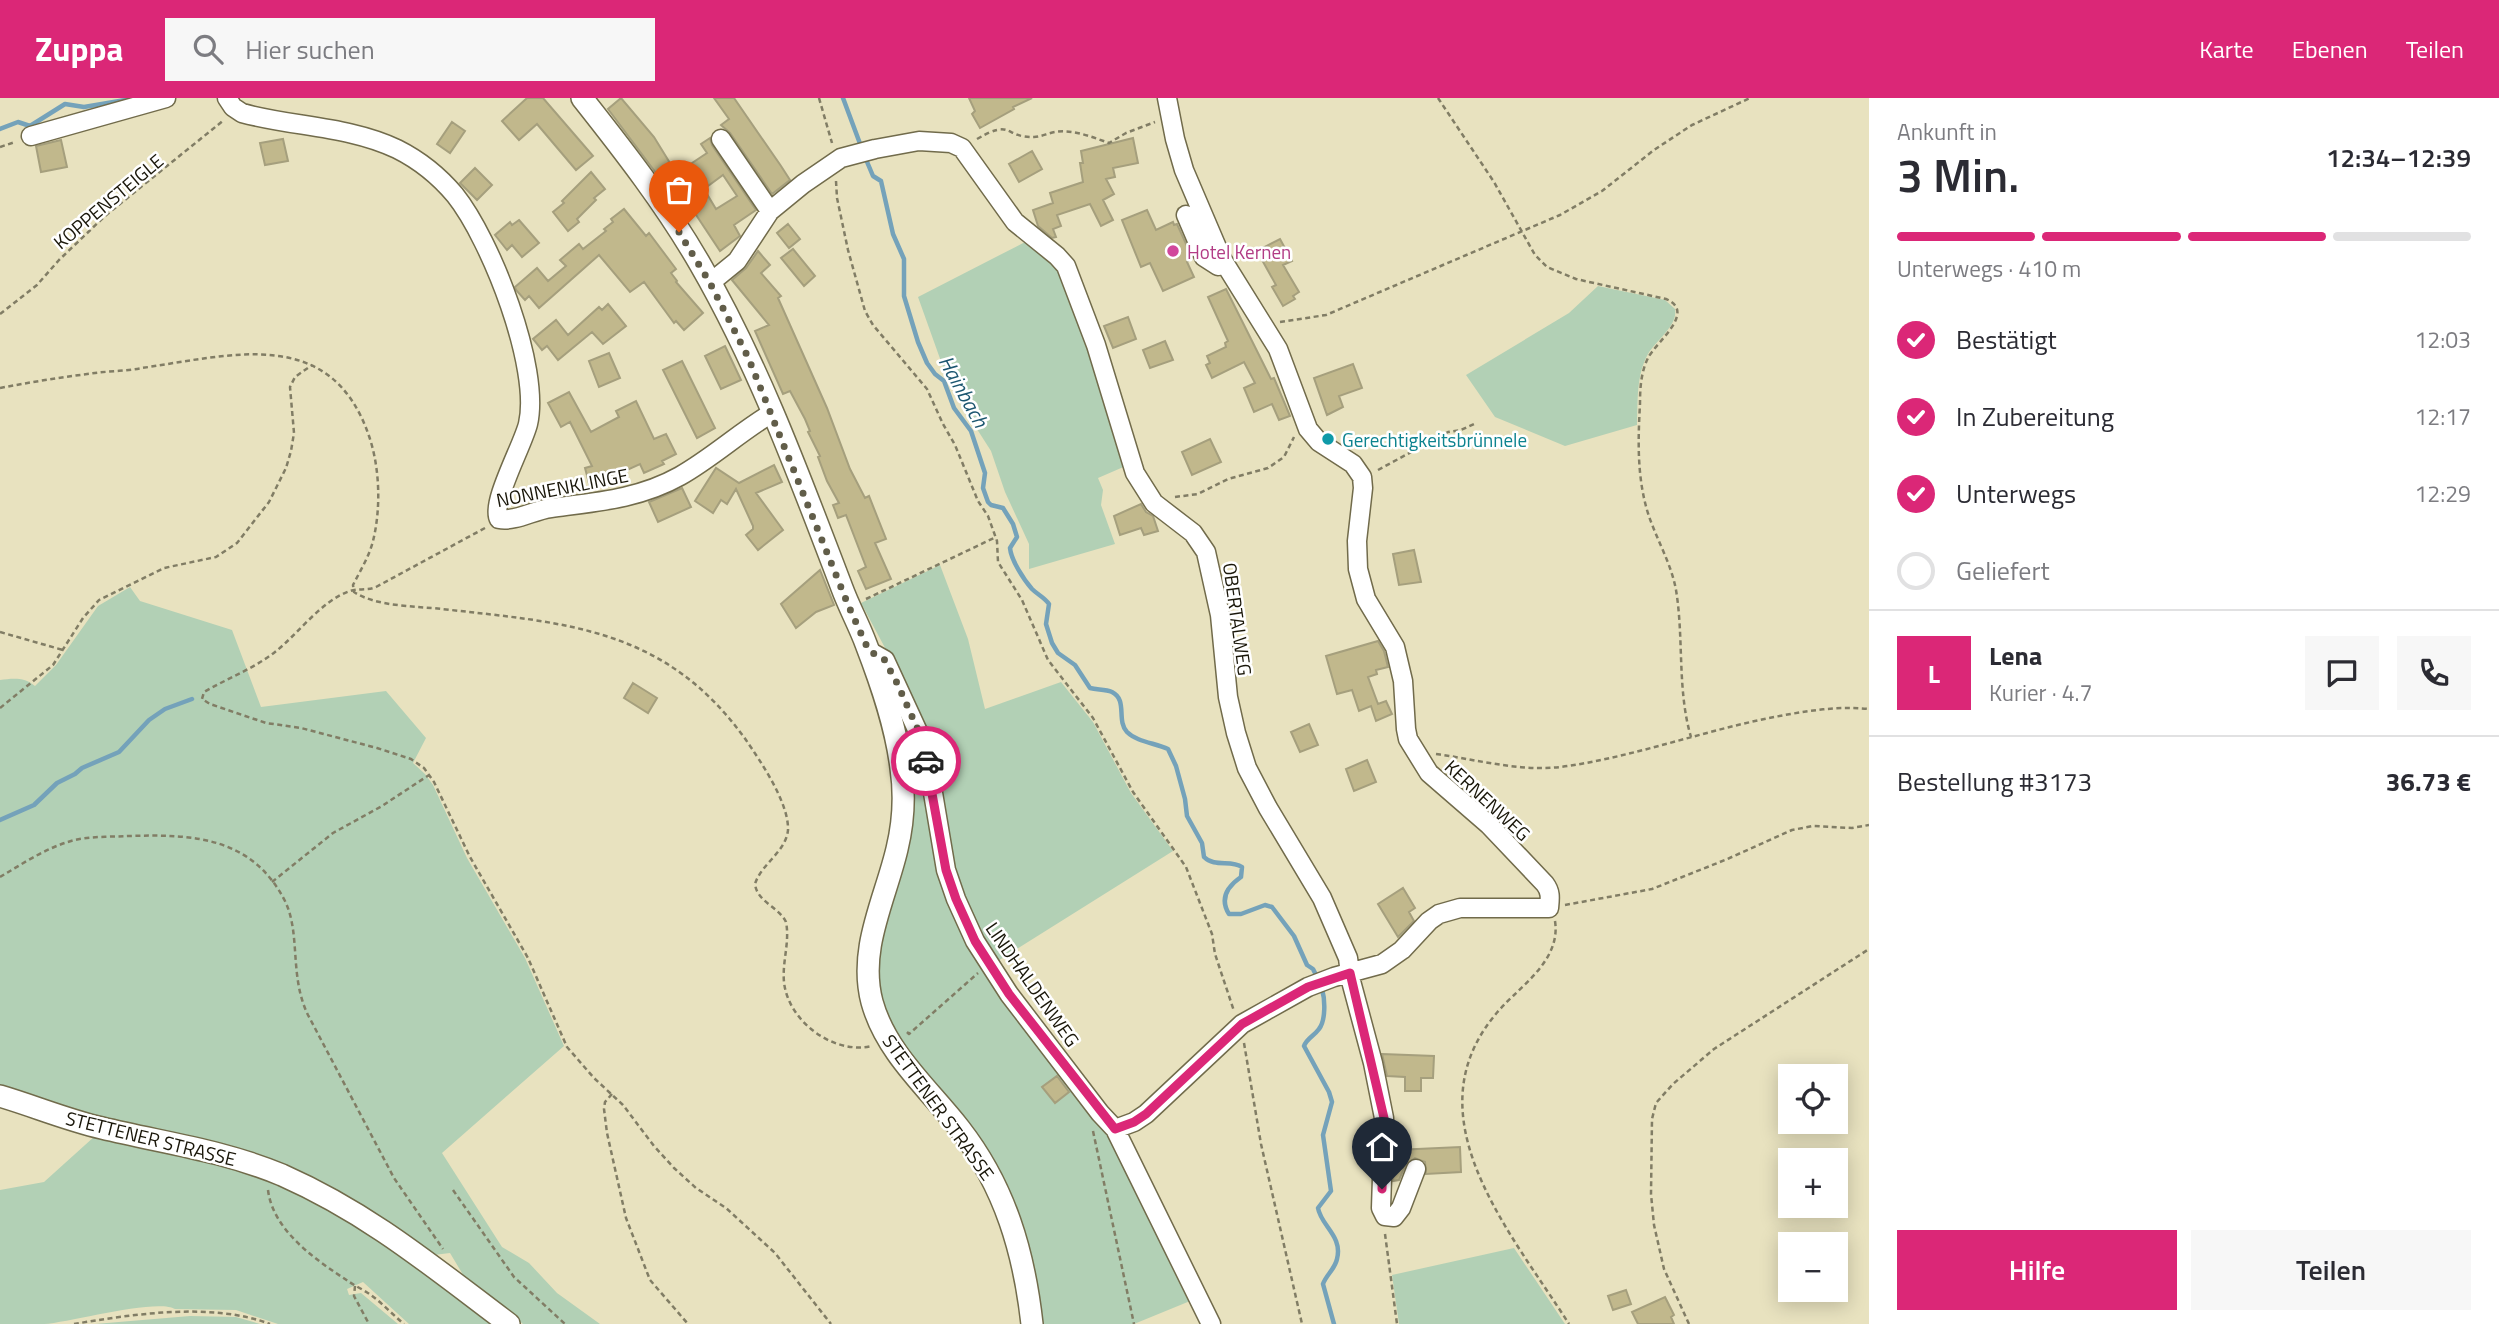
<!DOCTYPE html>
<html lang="de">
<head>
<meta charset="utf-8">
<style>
  :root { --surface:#fff; --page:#f7f7f7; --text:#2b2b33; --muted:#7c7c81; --line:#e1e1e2; --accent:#db2777 }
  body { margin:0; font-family:"Titillium Web",sans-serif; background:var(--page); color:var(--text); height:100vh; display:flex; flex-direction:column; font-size:26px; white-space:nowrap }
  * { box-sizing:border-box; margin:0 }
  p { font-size:23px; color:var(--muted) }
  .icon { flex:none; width:38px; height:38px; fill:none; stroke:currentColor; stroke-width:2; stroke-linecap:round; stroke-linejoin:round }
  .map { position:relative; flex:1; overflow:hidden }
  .sheet { display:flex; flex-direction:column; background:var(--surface); width:630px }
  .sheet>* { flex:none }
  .fabs { position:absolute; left:1778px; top:966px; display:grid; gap:14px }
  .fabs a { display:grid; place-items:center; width:70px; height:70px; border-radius:0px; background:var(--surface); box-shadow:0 4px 18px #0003; font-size:35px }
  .pin { position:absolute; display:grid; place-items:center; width:60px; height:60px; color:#fff; margin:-72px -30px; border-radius:50% 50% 50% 0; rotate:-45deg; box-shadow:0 0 7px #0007 }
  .pin .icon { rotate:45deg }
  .courier { position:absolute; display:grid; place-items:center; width:70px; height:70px; margin:-35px; border:5px solid #db2777; border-radius:50%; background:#fff; color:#222; box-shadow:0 2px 9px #0007 }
  .summary em { font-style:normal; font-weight:600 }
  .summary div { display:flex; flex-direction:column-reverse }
  .summary { display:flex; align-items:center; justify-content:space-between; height:119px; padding:0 28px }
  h1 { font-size:46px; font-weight:600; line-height:52px }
  .bar { display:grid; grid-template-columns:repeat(4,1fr); gap:10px 7px; align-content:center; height:84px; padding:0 28px }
  .bar i { height:9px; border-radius:5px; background:var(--line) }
  .bar .current { background:var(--accent) }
  .bar p { grid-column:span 4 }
  .line { display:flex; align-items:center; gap:18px; padding:0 28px; border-top:2px solid var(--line) }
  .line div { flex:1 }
  .round { display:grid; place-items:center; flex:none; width:74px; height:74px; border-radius:0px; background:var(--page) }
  ol { padding:0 28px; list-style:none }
  li { display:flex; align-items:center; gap:21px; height:77px }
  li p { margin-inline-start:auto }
  li .icon { padding:7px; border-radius:50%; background:var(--accent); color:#fff; stroke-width:4 }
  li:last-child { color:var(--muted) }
  li i { width:38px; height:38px; border:4px solid var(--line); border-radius:50% }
  .button { display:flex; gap:14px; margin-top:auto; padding:14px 28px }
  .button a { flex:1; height:80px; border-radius:0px; background:var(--accent); color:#fff; font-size:28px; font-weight:600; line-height:80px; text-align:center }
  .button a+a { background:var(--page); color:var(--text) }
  header { display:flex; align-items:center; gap:42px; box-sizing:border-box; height:98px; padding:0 35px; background:var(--accent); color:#fff }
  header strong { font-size:33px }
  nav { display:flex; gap:38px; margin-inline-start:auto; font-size:24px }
  .search { width:490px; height:63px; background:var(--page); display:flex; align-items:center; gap:18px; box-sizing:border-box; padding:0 24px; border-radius:0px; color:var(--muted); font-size:26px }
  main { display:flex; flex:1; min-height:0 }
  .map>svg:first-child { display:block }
</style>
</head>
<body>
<header>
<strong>Zuppa</strong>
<div class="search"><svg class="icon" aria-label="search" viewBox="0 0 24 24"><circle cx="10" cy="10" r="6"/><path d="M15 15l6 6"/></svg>Hier suchen</div>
<nav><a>Karte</a><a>Ebenen</a><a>Teilen</a></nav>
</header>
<main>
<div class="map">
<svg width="1869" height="1226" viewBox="0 0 1869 1226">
  <rect width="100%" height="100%" fill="#e8e2bf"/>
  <!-- green -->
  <path fill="#b2d0b5" d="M1029,142L1059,164L1128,367L1098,380L1103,392L1101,407L1115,446L1029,471V446L1005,394L991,353L959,303L943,269L918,199Z
    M1598,188L1665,202L1675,211C1678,228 1656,242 1648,256C1636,277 1638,304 1637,327L1565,348L1495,319L1466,277L1569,215Z
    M940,467L968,541L985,611L1061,584L1093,624L1131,695L1173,753L993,866L959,799L891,561L861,505Z
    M130,489L140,503L232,532L261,609L386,593L426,640L413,665L425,676L433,687L467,760L525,860L564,948L442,1055L502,1149L529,1165L557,1195L600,1226H523L465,1180L450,1155L434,1157L393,1128L99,1021L0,990V582C13,580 25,579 35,588L56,567L98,508Z
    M885,572L903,607L953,804L1113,1038L1195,1201L1134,1226H1041L1029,1147L1008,1088L985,1049L898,941L882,909L876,872L884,828L910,739Z
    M95,1038C136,1047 179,1054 220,1065C323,1093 410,1162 493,1226H409L363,1184L347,1191L349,1197L361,1195L398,1226H278L236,1212L175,1211C157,1200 71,1224 44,1226C30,1226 15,1226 0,1226V1092L44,1084Z
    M1514,1150L1565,1226H1399L1392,1177Z
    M190,1218L236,1219L260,1226H95Z"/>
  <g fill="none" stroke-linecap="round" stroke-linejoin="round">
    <!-- stream -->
    <path stroke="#74a2ba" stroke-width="4.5" d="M843,0L862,51
      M0,31L18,24L30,28L65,6L84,9L131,1
      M865,59L873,78L881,83L893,136L904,161V198L918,244L927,265L935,276L944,283L954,310L971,333L985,375L983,390L988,404L991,407L1003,410L1013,426L1017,439L1010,450C1011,462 1024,482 1032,491C1038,497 1044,499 1049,506L1046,526L1052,545L1058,555L1075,567L1090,590C1097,592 1105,591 1112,594C1128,602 1116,622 1127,634C1137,644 1155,645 1168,651L1176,668L1185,701L1187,718L1202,745L1204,759C1215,770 1231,761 1242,769L1241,779C1228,788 1219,800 1229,816H1241L1265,807L1272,809L1294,838L1307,867L1313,871L1317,879
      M0,722L34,707L57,685L75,676L82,670L119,654L149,622L165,611L192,601
      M1322,891C1325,901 1326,922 1319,931C1314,938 1307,940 1304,948L1329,994L1332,1004L1323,1037L1331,1093L1318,1110C1321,1128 1343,1138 1337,1161C1335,1171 1326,1177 1323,1186L1334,1226"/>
  </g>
  <!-- building -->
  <path fill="#c1b88c" stroke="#a59f7d" stroke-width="2" fill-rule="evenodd" d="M527,0H543L593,58L576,72L537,26L519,42L502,23Z
    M621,0L654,39L673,70L659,79L608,11Z
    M714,0H734L781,68L790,82L772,96L730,35L721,27L729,21Z
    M969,0H1032L1013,9L1014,11L980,30L972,16L975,13Z
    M452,24L465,33L450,55L437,46Z
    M710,40L712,47L756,112L734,127L740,138L720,153L671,79L707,55L701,46ZM723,77L737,98L716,111L704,91Z
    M1133,40L1138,65L1113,70L1115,79L1106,81L1114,96L1103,102L1113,122L1101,128L1090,106L1057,117L1061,128L1053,131L1056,139L1052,140L1038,128L1033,112L1053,105L1050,95L1083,84L1080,65H1083L1081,53Z
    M283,41L288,63L265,67L260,45Z
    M61,42L67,69L41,74L36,48Z
    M1032,53L1042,71L1019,84L1009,66Z
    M475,70L492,87L477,102L460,85Z
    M591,74L605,91L594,100L596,102L577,121L579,124L568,133L553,114L564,105L562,103Z
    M624,111L646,138L649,135L676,171L671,175L677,183L676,184L703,215L684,232L676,223L674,225L644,184L630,194L599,157L539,210L529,198L525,202L516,192L515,189L537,170L548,183L566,168L560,162L579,146L583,151L606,133L604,131L613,124L611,121Z
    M1147,112L1156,132L1173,124L1174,127L1177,126L1192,159L1187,164L1194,179L1163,193L1150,165L1141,169L1122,122Z
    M519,122L539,145L522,159L512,147L507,152L495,137L510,124L512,127Z
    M788,126L800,141L789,150L777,135Z
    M1280,141L1292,163L1283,167L1299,194L1293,198L1295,201L1283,208L1272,189L1276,187L1257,153Z
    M793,151L815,178L804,188L781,160Z
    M758,153L770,167L761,175L781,198L778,200L827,310L850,371L865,400L869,398L886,441L875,445L891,481L866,491L858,473L866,469L846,417L838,420L833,407L839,405L827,383L818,359L820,358L808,334L810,333L805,321L790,293L783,296L755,233L769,227L732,182L746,170Z
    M1226,191L1271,281L1274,280L1290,318L1279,322L1272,306L1254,314L1244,290L1255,285L1244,264L1212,280L1206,267L1210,265L1207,258L1226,249L1225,245L1228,243L1208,199Z
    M608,206L626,228L603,246L592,234L558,262L547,248L542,252L533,241L556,222L568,237L599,209L602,212Z
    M1128,219L1136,241L1113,250L1104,228Z
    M1165,243L1173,262L1150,270L1143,252Z
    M725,248L741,282L721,291L705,258Z
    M609,255L620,280L599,289L589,263Z
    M682,263L715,330L697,340L663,272Z
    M1353,266L1362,290L1339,298L1343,309L1327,317L1314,280Z
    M569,294L591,334L619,319L616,313L636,303L654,341L666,336L676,356L662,363L664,366L644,375L640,366L618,376L619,381L590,389L585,370L592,368L570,324L561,329L548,305Z
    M1210,341L1221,364L1192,377L1182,354Z
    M774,367L782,384L756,395L783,432L758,452L746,437L753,431V428L736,391L727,406L721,402L713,415L695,403L716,370L739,385Z
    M682,390L691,409L658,424L649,404Z
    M1141,406L1146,414L1153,418L1158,433L1144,437L1141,430L1120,437L1114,418Z
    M1414,452L1421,484L1399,487L1393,456Z
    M820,472L834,507L816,514L796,530L781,506Z
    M1378,543L1384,553L1388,569L1376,572L1377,576L1368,579L1378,606L1386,603L1392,616L1376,623L1371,608L1359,613L1352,592L1337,596L1326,558Z
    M633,585L657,600L648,615L624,600Z
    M1309,626L1318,647L1300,654L1291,634Z
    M1367,662L1376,684L1354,693L1346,671Z
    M1403,790L1415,810L1409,814L1414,823L1398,839L1378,806Z
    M1382,956L1434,958L1433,980H1421V993H1405V979L1387,978Z
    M1057,978L1069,994L1055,1005L1042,989Z
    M1460,1049L1461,1074L1426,1076L1425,1064L1415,1060L1406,1066L1399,1082L1393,1083L1394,1070L1396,1069V1052Z
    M1626,1192L1631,1206L1613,1212L1608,1198Z
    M1665,1199L1674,1217L1671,1219L1674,1226H1638L1632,1214Z"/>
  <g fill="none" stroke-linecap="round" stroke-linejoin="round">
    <!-- minor casing -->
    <g stroke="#716b4b" stroke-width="21">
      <path id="minor" d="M227,0L233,9L242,15C293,29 349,28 397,51C419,62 439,78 455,97C491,142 541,270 528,326C523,347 490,406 499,421C515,424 534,412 551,410C596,404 639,401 680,378C712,360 740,334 772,315
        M31,38L166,0
        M721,41L770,113
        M1186,117L1204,159L1218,168L1225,166
        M710,185L737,163L770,113L803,86L841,60L875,51L919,43L951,45L962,50L1015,124L1057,158L1066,168L1096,247L1135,375L1154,405L1193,435L1206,454L1220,517L1228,599L1236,635L1247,670L1268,710L1322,800L1348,860L1351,883L1373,965L1384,1020L1381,1110L1385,1118L1394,1119L1401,1110L1416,1071
        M869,553L885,562L920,638L931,683L946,772L956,801L975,843L1009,896L1100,1015L1115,1031L1211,1226
        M1115,1031L1134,1024L1146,1016L1242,926L1308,889L1334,879L1382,866L1402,852L1429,823L1439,816L1460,810H1549C1550,800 1551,794 1545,786L1489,727L1429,675L1408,641L1406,631L1403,583L1395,549L1366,501L1358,471L1357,443L1363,390L1362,379L1353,366L1319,344L1308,331L1278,251L1222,161L1184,72L1175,41L1167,0"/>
    </g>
    <!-- major casing -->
    <g stroke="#716b4b" stroke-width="24">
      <path id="major" d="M582,0C624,53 666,107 700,166C759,268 800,380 842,490C849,509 859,527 866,546C881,585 896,628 901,670C905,697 903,726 897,751C885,802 858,851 872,904C886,955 929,991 960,1031C1005,1089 1024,1154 1032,1226
        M0,998C34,1008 67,1022 102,1030C164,1045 222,1052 282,1077C370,1116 433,1169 509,1226"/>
    </g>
    <!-- path -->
    <path stroke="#817d65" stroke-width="2.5" stroke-dasharray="5 3.5" stroke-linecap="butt" d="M819,0L832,45
      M1438,0L1494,84L1535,157L1547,169L1576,181L1666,201C1697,214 1656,244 1648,260C1641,274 1640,290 1640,306C1638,342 1637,377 1647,412C1655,439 1671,464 1676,492C1684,540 1677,592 1691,639
      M977,41C1013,20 1004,40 1034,39C1041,39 1048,35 1055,34C1073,31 1092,39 1109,45L1126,35L1155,24
      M0,49L15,44
      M836,83L837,100L848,152L865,213L873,227L927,291L943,326L955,347L978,403L988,418L997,443L998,464L1022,502L1048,562L1093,620L1133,694L1186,769L1212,836L1215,856L1234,913
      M0,216L37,187L59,162L105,118L224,22
      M1280,224L1326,217L1560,117L1602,93L1654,52L1692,27L1750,0
      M0,290C31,284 63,279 95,275C110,273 127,273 142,270C232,257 331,227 369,338C380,370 381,411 373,443C369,459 360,473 353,487L354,494C377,509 416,508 442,511C568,525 666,530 746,642C761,664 789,705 788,732C786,754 761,766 755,786C757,804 779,809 786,824C790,844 782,864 784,884C788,923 833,957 872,948
      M1378,372L1448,334L1461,332L1474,326
      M1175,399L1198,396L1228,381L1268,370L1284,359L1294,339
      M485,430L376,489C367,493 358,490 350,493C322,502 297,537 275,554C253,571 228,580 204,594L202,601L210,606L266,625L301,630L377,650L411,661L424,670L434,684L470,759L528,860L567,949L594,980L623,1007L654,1048L674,1070L696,1090L726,1110L775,1155L831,1226
      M866,501L996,439
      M0,534L63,552
      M0,610L53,567L83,520L99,502L164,470L216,459L237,445L269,404L286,370L291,353L294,335L290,289L295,279L312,267
      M1436,656C1480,662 1523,675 1568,668C1641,657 1711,630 1785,617C1813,612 1840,608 1869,611
      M0,779C22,766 46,750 71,743C89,738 110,739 129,738C194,736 252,739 285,803C301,836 289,878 308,917L394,1080L443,1151
      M272,784L333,735L382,708L429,677
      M1565,807L1652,791L1725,762L1792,732L1813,728L1852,730L1869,727
      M1555,823C1560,855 1534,878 1513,898C1398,1005 1506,1127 1569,1226
      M907,934L909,936L978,875
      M1244,945L1261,1046L1302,1226
      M612,996L605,1004L604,1011L607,1035L626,1120L650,1182L688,1226
      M1093,1033L1134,1226
      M268,1092C273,1133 316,1162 348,1183C355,1188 364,1192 371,1197C383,1206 393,1217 404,1226
      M453,1092L514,1179L565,1226
      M1385,1136L1397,1226
      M355,1188L354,1198L369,1226
      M74,1226C134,1216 212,1204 270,1226
      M1689,1226L1664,1171L1654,1127L1651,1096L1652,1021L1656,1005L1673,986L1714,951L1869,851"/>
    <!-- minor -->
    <use href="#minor" stroke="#fff" stroke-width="18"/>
    <!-- major -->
    <use href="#major" stroke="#fff" stroke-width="21"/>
  </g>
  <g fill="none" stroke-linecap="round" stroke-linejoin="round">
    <!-- done -->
    <path stroke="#615d49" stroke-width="7" stroke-dasharray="0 12.6" d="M679,134L710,185L748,259L849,509L869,553L884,561L897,585L919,634L926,663"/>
    <!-- route -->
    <path stroke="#db2777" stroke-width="9" d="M926,663L946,772L956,801L975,843L1009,896L1115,1031L1134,1024L1146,1016L1242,926L1308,889L1350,875L1384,1020L1382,1091"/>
  </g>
  <!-- markers -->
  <circle fill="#d1479c" stroke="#fff" stroke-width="2.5" cx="1173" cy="153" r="7"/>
  <circle fill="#0f9aa8" stroke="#fff" stroke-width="2.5" cx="1328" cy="341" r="7"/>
  <g text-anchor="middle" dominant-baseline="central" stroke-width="5" stroke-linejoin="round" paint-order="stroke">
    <!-- street labels -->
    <g font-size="19" fill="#191609" stroke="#fff">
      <text transform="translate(108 103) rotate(-40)">KOPPENSTEIGLE</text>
      <text transform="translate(562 389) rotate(-11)">NONNENKLINGE</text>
      <text transform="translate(1238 521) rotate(82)">OBERTALWEG</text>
      <text transform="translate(1488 702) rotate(43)">KERNENWEG</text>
      <text transform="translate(1033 886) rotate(55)">LINDHALDENWEG</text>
      <text transform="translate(939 1009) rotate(54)">STETTENER STRASSE</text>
      <text transform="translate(151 1040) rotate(14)">STETTENER STRASSE</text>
    </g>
    <!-- hotel labels -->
    <g font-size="19" fill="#b23c85" stroke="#fff" text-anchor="start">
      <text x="1187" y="153">Hotel Kernen</text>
    </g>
    <!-- culture labels -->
    <g font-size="19" fill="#0d838f" stroke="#fff" text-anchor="start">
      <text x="1342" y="341">Gerechtigkeitsbrünnele</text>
    </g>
    <!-- water labels -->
    <g font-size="21" font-style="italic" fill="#1c5670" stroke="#fff">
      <text transform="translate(964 293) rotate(61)">Hainbach</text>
    </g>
  </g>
</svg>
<div class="fabs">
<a><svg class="icon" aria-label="locate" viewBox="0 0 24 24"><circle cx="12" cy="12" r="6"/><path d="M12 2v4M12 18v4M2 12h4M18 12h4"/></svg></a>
<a>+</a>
<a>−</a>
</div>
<div class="pin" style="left:679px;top:134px;background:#ea580c"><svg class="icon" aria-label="bag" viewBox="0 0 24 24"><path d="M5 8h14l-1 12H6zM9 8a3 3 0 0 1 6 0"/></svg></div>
<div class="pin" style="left:1382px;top:1091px;background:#1f2937"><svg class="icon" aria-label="home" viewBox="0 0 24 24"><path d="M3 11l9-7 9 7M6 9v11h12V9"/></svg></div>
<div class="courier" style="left:926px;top:663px"><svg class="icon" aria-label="car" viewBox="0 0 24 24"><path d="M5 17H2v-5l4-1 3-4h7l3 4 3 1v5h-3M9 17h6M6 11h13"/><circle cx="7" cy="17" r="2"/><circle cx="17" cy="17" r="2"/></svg></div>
</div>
<section class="sheet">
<div class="summary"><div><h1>3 Min.</h1><p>Ankunft in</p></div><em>12:34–12:39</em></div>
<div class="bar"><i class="current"></i><i class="current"></i><i class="current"></i><i></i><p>Unterwegs · 410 m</p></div>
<ol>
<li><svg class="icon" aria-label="check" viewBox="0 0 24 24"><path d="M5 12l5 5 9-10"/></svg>Bestätigt<p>12:03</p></li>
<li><svg class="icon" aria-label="check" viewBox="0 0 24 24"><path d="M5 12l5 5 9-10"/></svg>In Zubereitung<p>12:17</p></li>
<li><svg class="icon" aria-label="check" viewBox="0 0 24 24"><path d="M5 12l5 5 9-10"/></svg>Unterwegs<p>12:29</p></li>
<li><i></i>Geliefert</li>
</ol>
<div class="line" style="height:126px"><b class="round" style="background:var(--accent);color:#fff">L</b><div><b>Lena</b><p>Kurier · 4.7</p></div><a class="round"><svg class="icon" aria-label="chat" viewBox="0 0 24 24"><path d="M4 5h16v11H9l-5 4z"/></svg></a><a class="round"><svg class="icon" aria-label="phone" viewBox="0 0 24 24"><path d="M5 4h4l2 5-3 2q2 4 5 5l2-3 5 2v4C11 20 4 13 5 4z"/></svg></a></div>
<div class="line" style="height:91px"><div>Bestellung #3173</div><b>36.73 €</b></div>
<div class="button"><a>Hilfe</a><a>Teilen</a></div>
</section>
</main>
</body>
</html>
